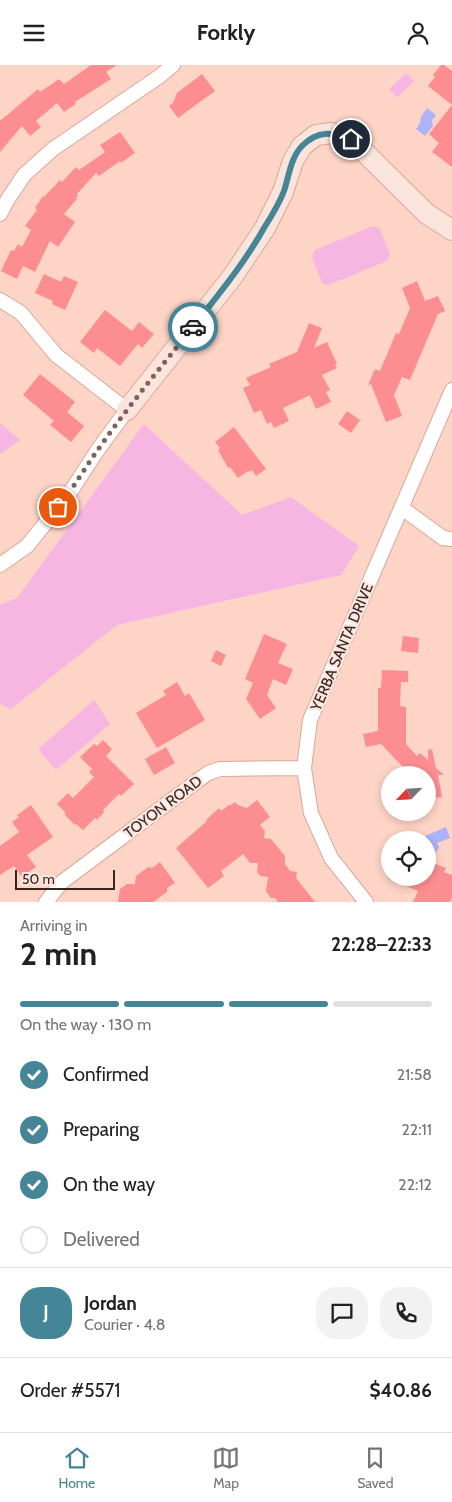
<!DOCTYPE html>
<html lang="en">
<head>
<meta charset="utf-8">
<style>
  :root { --surface:#fff; --page:#f2f2f2; --text:#202124; --muted:#757577; --line:#e0e0e0; --accent:#448597 }
  body { margin:0; font-family:Cabin,sans-serif; background:var(--page); color:var(--text); height:100vh; display:flex; flex-direction:column; font-size:19px; white-space:nowrap }
  * { box-sizing:border-box; margin:0 }
  p { font-size:16px; color:var(--muted) }
  .icon { flex:none; width:28px; height:28px; fill:none; stroke:currentColor; stroke-width:2; stroke-linecap:round; stroke-linejoin:round }
  .map { position:relative; height:837px; overflow:hidden }
  .details { display:flex; flex-direction:column; background:var(--surface); flex:1 }
  .details>* { flex:none }
  .needle { width:32px; rotate:245deg }
  .fabs { position:absolute; left:381px; top:701px; display:grid; gap:10px }
  .fabs a { display:grid; place-items:center; width:55px; height:55px; border-radius:50%; background:var(--surface); box-shadow:0 2px 8px #0003; font-size:25px }
  .scale { position:absolute; left:15px; bottom:12px; width:100px; box-sizing:border-box; padding-left:5px; border:2px solid #37241e; border-top:0; font-size:14px; line-height:18px; white-space:nowrap; color:#37241e; -webkit-text-stroke:4px #fbe6df; paint-order:stroke }
  .pin { position:absolute; display:grid; place-items:center; width:42px; height:42px; color:#fff; margin:-21px; border:2px solid #fff; border-radius:50%; box-shadow:0 1px 5px #0007 }
  .courier { position:absolute; display:grid; place-items:center; width:50px; height:50px; margin:-25px; border:4px solid #448597; border-radius:50%; background:#fff; color:#222; box-shadow:0 1px 6px #0007 }
  .overview em { font-style:normal; font-weight:700 }
  .overview div { display:flex; flex-direction:column-reverse }
  .overview { display:flex; align-items:center; justify-content:space-between; height:85px; padding:0 20px }
  h1 { font-size:32px; font-weight:700; line-height:38px }
  .bar { display:grid; grid-template-columns:repeat(4,1fr); gap:8px 5px; align-content:center; height:60px; padding:0 20px }
  .bar i { height:6px; border-radius:4px; background:var(--line) }
  .bar .current { background:var(--accent) }
  .bar p { grid-column:span 4 }
  .line { display:flex; align-items:center; gap:12px; padding:0 20px; border-top:1px solid var(--line) }
  .line div { flex:1 }
  .round { display:grid; place-items:center; flex:none; width:52px; height:52px; border-radius:20px; background:var(--page) }
  ol { padding:0 20px; list-style:none }
  li { display:flex; align-items:center; gap:15px; height:55px }
  li p { margin-inline-start:auto }
  li .icon { padding:5px; border-radius:50%; background:var(--accent); color:#fff; stroke-width:4 }
  li:last-child { color:var(--muted) }
  li i { width:28px; height:28px; border:2px solid var(--line); border-radius:50% }
  header { display:flex; justify-content:space-between; align-items:center; height:65px; padding:0 20px; background:var(--surface); font-size:22px; font-weight:700 }
  .tabs { display:flex; justify-content:space-around; align-items:center; height:70px; border-top:1px solid var(--line); background:var(--surface); font-size:14px; color:var(--muted) }
  .tabs a { display:grid; justify-items:center; gap:2px }
  .tabs .current { color:var(--accent) }
  .map>svg:first-child { display:block }
</style>
</head>
<body>
<header><svg class="icon" aria-label="menu" viewBox="0 0 24 24"><path d="M4 6h16M4 12h16M4 18h16"/></svg>Forkly<svg class="icon" aria-label="person" viewBox="0 0 24 24"><circle cx="12" cy="8" r="4"/><path d="M4 21q1-7 8-7t8 7"/></svg></header>
<div class="map">
<svg width="452" height="837" viewBox="0 0 452 837">
  <rect width="100%" height="100%" fill="#fdd4c6"/>
  <!-- green -->
  <path fill="#f7b6e2" d="M406,8L414,16L397,33L389,24Z
    M373,161L380,164L390,189L387,196L328,220L322,218L312,192L315,185Z
    M0,358L20,375L0,389Z
    M144,359L242,450L291,432L359,481L341,510L117,560L11,644L0,639V540L17,533Z
    M94,635L110,659L56,705L38,684Z"/>
  <!-- water -->
  <path fill="#acb3f9" d="M427,43L436,50L432,55L433,61L425,71L416,64L420,58L421,52Z
    M446,762L450,773L437,778L439,782L437,787L428,784V775H424L423,772Z"/>
  <!-- building -->
  <path fill="#fc8e91" d="M91,0H117L106,7L111,14L75,37L76,39L64,47L57,38L36,56L41,62L30,71L22,61L0,87V56L38,24L40,27L59,14L64,19Z
    M441,0H444L452,6V102L432,87L439,78L429,69L452,40L428,21L435,12L433,10Z
    M202,9L215,26L178,53L169,41L173,38L177,28Z
    M120,67L135,88L121,98L120,96L99,111L96,108L77,129L78,131L76,133L77,134L64,149L75,157L58,182L50,176L35,207L23,201L17,214L1,206L11,185L14,186L18,179L22,182L31,165L25,161L37,145L35,143L43,131L44,132L60,115L62,117L76,102L79,105L105,87L100,80Z
    M44,209L61,217L64,211L78,217L65,245L52,239L53,236L35,228Z
    M417,216L425,236L438,231L445,246L438,249L410,315L402,312L394,330L402,351L386,357L371,319L368,320L375,304L380,306L396,268L399,269L410,243L402,223Z
    M105,245L132,266L139,257L154,269L142,283L138,279L120,301L97,283L94,288L80,277Z
    M309,258L322,263L314,283L327,277L337,299L335,300L337,303L322,310L330,325L326,327L331,337L316,344L310,330L283,343L289,356L274,363L271,357L267,359L261,345L254,348L243,323L250,320L246,313L271,302L269,299L297,287Z
    M40,309L75,337L67,347L84,361L71,377L50,360L54,356L23,330Z
    M347,346L360,355L351,368L338,359Z
    M234,362L266,404L256,411L252,405L249,407L248,406L238,413L230,402L228,403L218,385L220,383L215,377Z
    M264,569L287,579L278,598L293,604L286,620L273,614L267,630L276,643L260,654L246,634L253,618L245,614Z
    M403,571L419,573L418,588L401,586Z
    M216,585L226,590L221,601L211,596Z
    M382,605L408,606V617H401L400,641L406,642V679L417,691L420,688L428,695V685L432,684L436,703L444,710H438L442,732L428,734V710H406L403,706V702L381,679L366,682L363,669L378,666V623H381Z
    M177,617L185,631L189,628L205,655L157,683L136,648L166,630L163,626Z
    M103,675L112,684L106,691L134,719L121,731L119,729L103,745L104,747L97,755L95,753L83,765L76,759L75,760L64,749L66,748L57,739L68,728L73,733L94,712L89,707L92,704L80,692L94,679L97,681Z
    M166,682L175,698L154,710L145,694Z
    M257,735L270,752L260,760L265,766L264,773L271,774L285,791V799L290,806L297,807L296,813L315,837H278L275,833H271L266,826L268,812L260,811L257,807L258,798H250L243,789L221,806L224,811L208,823L176,783L207,756L206,755L219,743L221,746L229,740H231L235,737L238,740L247,743Z
    M31,740L53,772L27,790L36,802L22,812L14,801L0,810V781L19,767L12,757L19,752L17,750Z
    M428,796L446,803L444,807L452,810V833L450,837H413L418,826L387,813L428,812Z
    M160,797L175,818L167,823V827L153,837H118L120,824L127,819H135L136,811L148,802L152,803Z"/>
  <g fill="none" stroke-linecap="round" stroke-linejoin="round">
    <!-- street casing -->
    <g stroke="#d9a898" stroke-width="16">
      <path id="street" d="M0,149L8,134L24,110L53,84L160,11L173,0
        M0,235L21,248L56,290L127,345L97,386L69,429L27,481L0,500
        M402,443L443,473L452,474
        M46,837L62,817L208,708L220,704L304,703
        M366,837L331,793L311,748L304,703L310,655L452,325"/>
    </g>
    <!-- secondary casing -->
    <g stroke="#d9a898" stroke-width="22">
      <path id="secondary" d="M127,345L233,211L265,163L283,127L293,96L302,81L316,70L332,68L351,74L427,149L452,165"/>
    </g>
    <!-- street -->
    <use href="#street" stroke="#fff" stroke-width="14"/>
    <!-- secondary -->
    <use href="#secondary" stroke="#fbe4dc" stroke-width="20"/>
  </g>
  <g fill="none" stroke-linecap="round" stroke-linejoin="round">
    <!-- done -->
    <path stroke="#7c6259" stroke-width="5" stroke-dasharray="0 9" d="M58,442C73,424 84,404 97,386C127,343 160,303 193,262"/>
    <!-- route -->
    <path stroke="#448597" stroke-width="6" d="M193,262C218,230 244,199 264,163C271,152 279,139 284,126C289,111 291,92 302,81C319,64 331,68 351,74"/>
  </g>
  <g text-anchor="middle" dominant-baseline="central" stroke-width="4.5" stroke-linejoin="round" paint-order="stroke">
    <!-- street labels -->
    <g font-size="15" fill="#37241e" stroke="#fbe6df">
      <text transform="translate(342 582) rotate(-67)">YERBA SANTA DRIVE</text>
      <text transform="translate(163 742) rotate(-37)">TOYON ROAD</text>
    </g>
  </g>
</svg>
<div class="fabs">
<a><svg class="needle" viewBox="-14 -14 28 28"><path d="M0-13l5 13h-10z" fill="#e53935"/><path d="M0 13l5-13h-10z" fill="#757577"/></svg></a>
<a><svg class="icon" aria-label="locate" viewBox="0 0 24 24"><circle cx="12" cy="12" r="6"/><path d="M12 2v4M12 18v4M2 12h4M18 12h4"/></svg></a>
</div>
<div class="scale">50 m</div>
<div class="pin" style="left:58px;top:442px;background:#ea580c"><svg class="icon" aria-label="bag" viewBox="0 0 24 24"><path d="M5 8h14l-1 12H6zM9 8a3 3 0 0 1 6 0"/></svg></div>
<div class="pin" style="left:351px;top:74px;background:#1f2937"><svg class="icon" aria-label="home" viewBox="0 0 24 24"><path d="M3 11l9-7 9 7M6 9v11h12V9"/></svg></div>
<div class="courier" style="left:193px;top:262px"><svg class="icon" aria-label="car" viewBox="0 0 24 24"><path d="M5 17H2v-5l4-1 3-4h7l3 4 3 1v5h-3M9 17h6M6 11h13"/><circle cx="7" cy="17" r="2"/><circle cx="17" cy="17" r="2"/></svg></div>
</div>
<section class="details">
<div class="overview"><div><h1>2 min</h1><p>Arriving in</p></div><em>22:28–22:33</em></div>
<div class="bar"><i class="current"></i><i class="current"></i><i class="current"></i><i></i><p>On the way · 130 m</p></div>
<ol>
<li><svg class="icon" aria-label="check" viewBox="0 0 24 24"><path d="M5 12l5 5 9-10"/></svg>Confirmed<p>21:58</p></li>
<li><svg class="icon" aria-label="check" viewBox="0 0 24 24"><path d="M5 12l5 5 9-10"/></svg>Preparing<p>22:11</p></li>
<li><svg class="icon" aria-label="check" viewBox="0 0 24 24"><path d="M5 12l5 5 9-10"/></svg>On the way<p>22:12</p></li>
<li><i></i>Delivered</li>
</ol>
<div class="line" style="height:90px"><b class="round" style="background:var(--accent);color:#fff">J</b><div><b>Jordan</b><p>Courier · 4.8</p></div><a class="round"><svg class="icon" aria-label="chat" viewBox="0 0 24 24"><path d="M4 5h16v11H9l-5 4z"/></svg></a><a class="round"><svg class="icon" aria-label="phone" viewBox="0 0 24 24"><path d="M5 4h4l2 5-3 2q2 4 5 5l2-3 5 2v4C11 20 4 13 5 4z"/></svg></a></div>
<div class="line" style="height:65px"><div>Order #5571</div><b>$40.86</b></div>
</section>
<nav class="tabs">
<a class="current"><svg class="icon" aria-label="home" viewBox="0 0 24 24"><path d="M3 11l9-7 9 7M6 9v11h12V9"/></svg>Home</a>
<a><svg class="icon" aria-label="map" viewBox="0 0 24 24"><path d="M3 6l6-2 6 2 6-2v14l-6 2-6-2-6 2zM9 4v14M15 6v14"/></svg>Map</a>
<a><svg class="icon" aria-label="saved" viewBox="0 0 24 24"><path d="M7 4h10v16l-5-4-5 4z"/></svg>Saved</a>
</nav>
</body>
</html>
